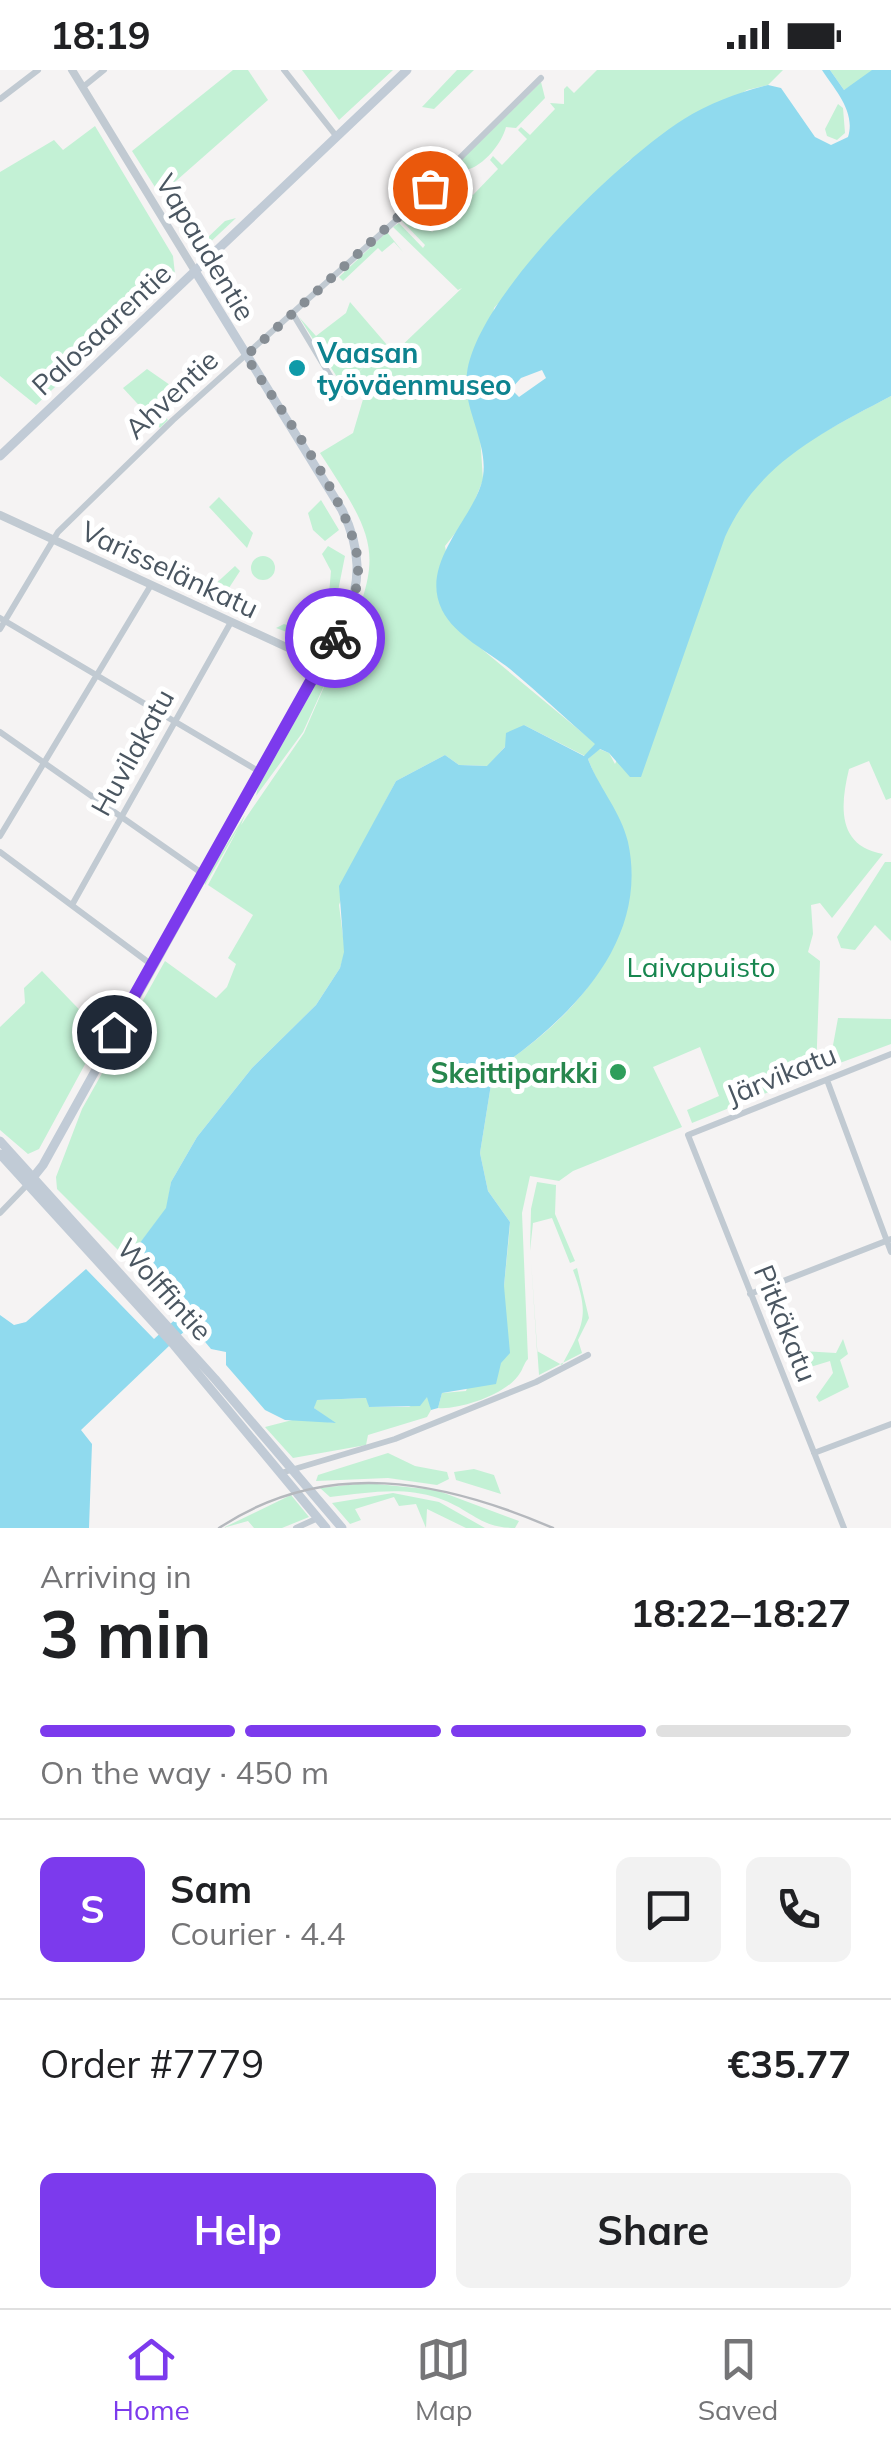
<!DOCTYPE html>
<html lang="en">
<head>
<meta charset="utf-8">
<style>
  :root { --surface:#fff; --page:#f2f2f2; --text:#202124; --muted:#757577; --line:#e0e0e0; --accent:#7c3aed }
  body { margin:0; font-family:Mulish,sans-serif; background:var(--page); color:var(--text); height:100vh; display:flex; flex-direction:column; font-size:38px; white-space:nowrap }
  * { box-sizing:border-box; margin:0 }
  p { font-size:32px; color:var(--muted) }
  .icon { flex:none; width:55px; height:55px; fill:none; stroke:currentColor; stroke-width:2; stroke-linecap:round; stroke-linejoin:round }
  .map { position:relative; height:1458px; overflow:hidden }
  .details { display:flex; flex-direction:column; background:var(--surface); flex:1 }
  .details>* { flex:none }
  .pin { position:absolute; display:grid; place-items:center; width:85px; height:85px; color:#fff; margin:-42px; border:5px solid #fff; border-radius:50%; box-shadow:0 2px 10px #0007 }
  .courier { position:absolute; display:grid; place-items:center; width:100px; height:100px; margin:-50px; border:8px solid #7c3aed; border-radius:50%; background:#fff; color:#222; box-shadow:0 2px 12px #0007 }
  .headline em { font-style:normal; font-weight:700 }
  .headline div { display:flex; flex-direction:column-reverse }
  .headline { display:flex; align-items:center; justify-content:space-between; height:170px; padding:0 40px }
  h1 { font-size:65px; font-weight:700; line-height:75px }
  .bar { display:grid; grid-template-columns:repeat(4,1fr); gap:15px 10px; align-content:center; height:120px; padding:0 40px }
  .bar i { height:12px; border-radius:8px; background:var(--line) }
  .bar .selected { background:var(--accent) }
  .bar p { grid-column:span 4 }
  .line { display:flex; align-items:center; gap:25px; padding:0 40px; border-top:2px solid var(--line) }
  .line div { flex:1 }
  .round { display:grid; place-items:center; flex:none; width:105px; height:105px; border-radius:15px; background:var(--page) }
  .primary-button { display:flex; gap:20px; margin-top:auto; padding:20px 40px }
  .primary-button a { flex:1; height:115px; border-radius:15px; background:var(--accent); color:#fff; font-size:40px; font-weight:700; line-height:115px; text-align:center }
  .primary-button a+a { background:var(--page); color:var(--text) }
  .status { display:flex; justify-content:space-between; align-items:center; height:70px; padding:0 50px; background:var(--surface); direction:ltr }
  .status svg { height:28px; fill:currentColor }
  .tabs { display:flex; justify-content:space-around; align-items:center; height:140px; border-top:2px solid var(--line); background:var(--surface); font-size:28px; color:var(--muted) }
  .tabs a { display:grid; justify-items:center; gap:5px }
  .tabs .selected { color:var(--accent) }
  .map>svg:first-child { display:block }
</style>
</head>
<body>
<div class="status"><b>18:19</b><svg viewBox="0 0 49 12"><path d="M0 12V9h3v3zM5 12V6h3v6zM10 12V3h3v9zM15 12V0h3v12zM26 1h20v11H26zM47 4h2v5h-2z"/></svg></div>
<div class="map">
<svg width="891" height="1458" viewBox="0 0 891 1458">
  <rect width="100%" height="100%" fill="#f5f3f3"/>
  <!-- green -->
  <path fill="#c3f1d5" d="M233,0H248L268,30L160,125L132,81Z
    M302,0H393L339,50Z
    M457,0H474L434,39L422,37Z
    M597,0H783L768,15L747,20L628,91L494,238L480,365L483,410L468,447L445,476L460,561L596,674L585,686L524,655L488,696L459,695L445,685L396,711L359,781L339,835L345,882L340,898L316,935L252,998L197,1067L171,1112L167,1138L133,1182L137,1196H134L57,1119L56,1107L82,1039L165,891L216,928L227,917L236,894L228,888L253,845L208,815L239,757L205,815L204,811L245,745L241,755L304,663L337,587L303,662L256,726L258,717L357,541L341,582C385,484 378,472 320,383L353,363L364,326L350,310L365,296L342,315L299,247L316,266L346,243L350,232L394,283L462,218L458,220L393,157L399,153L423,178L425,175L402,151L405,144L416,151L407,141L416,133L419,137L413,143L432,162L443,151L438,142L447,150L469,128L464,117L473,125L498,99L490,90L493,86L502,95L527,69L518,60L521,57L530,65L555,39L550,33L564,34V19L567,16L574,23Z
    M830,0H872V4L844,20Z
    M541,12L545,28L516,58L506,57C502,73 484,96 466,100L465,108L439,134L431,136L423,127Z
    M838,34L843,38L845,63L837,70L827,66L825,59Z
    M95,56L173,186L175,204L36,335L0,306V102L54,70L63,80Z
    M173,148H182L197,171L205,170L225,151L236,148L203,179H193Z
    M387,162L403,182L394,172L382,182L378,178L343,211L339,207Z
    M147,299L170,315L173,325L169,321L160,331L159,339L168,350L160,358L123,318Z
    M891,326V728L886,730L869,691L849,699C840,736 837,776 883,784L832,848L820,833L811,835L813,864L808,882L820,891L816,1003L692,1053L687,1040L719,1026L700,977L653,997L682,1057L573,1101L559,1111L530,1106L522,1143L528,1289C524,1293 523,1299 520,1303C508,1324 460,1340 438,1338L442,1323L466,1321L504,1216L509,1166L510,1152L488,1121L480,1083L493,1002C556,958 610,912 625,833C628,819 631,802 629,787C622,750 601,723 588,689L599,679L609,683L615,694L733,449C766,387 831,358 891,326Z
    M219,427L253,463L247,478L209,437Z
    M321,430L339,460L325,471L313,460L308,443Z
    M328,476L345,486L336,531L329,524L331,501L322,484Z
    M251 498a12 12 0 1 1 24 0a12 12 0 1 1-24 0Z
    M235,496L240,501L227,521L231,530L227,535L212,528L211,518Z
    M319,544L334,552L319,574L276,558L284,554L299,559L310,546Z
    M885,792H891V871L875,855L855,880L841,878L837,867Z
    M42,901L102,963L39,1079L28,1084L0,1060V957L25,933L24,918Z
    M838,948L891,949V974L829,997Z
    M537,1112L556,1115L555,1144L575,1191L570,1193L552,1148L533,1153L530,1181L531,1139Z
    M531,1190L537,1281L562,1295C584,1254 590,1245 573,1200L577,1198L589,1248L578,1270L582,1283L539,1305Z
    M843,1269L848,1284L840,1290L849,1317L819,1332L816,1327L833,1303L830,1291L794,1302L789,1290L802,1281L836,1283Z
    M428,1326L431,1340L427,1347L368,1365L366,1375L293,1388L265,1357L300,1348L334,1353L314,1338L316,1330L367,1328L369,1337H409Z
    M388,1383L415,1396L447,1402L449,1409L437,1415L388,1408L316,1411L318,1405Z
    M474,1399L494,1405L501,1424L456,1410L454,1402Z
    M367,1413L436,1420L519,1451L515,1458C479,1458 471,1439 438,1428C401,1416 368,1423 330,1427L320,1418Z
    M393,1423L439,1432L485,1458H466L427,1439L426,1458L416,1434L399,1436L394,1427L355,1439L361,1450L350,1454L332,1433Z
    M291,1425L309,1447L282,1458H254L248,1451L223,1458Z"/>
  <!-- water -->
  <path fill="#90daee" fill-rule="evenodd" d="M822,0H830L844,20L872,0H891V326C823,362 758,393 725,467L641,707H630L609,683L600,679L588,689C599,718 621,742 628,772C650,874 567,951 493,1002L480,1083L488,1121L510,1152L504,1216L510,1283L501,1293L496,1314L442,1323L438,1338L431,1340L427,1327L420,1336L369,1337L366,1328L317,1330L314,1338L336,1353L285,1350L265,1340L226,1295V1282L211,1279L191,1255L81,1360L92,1374L89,1458H0V1245L14,1255L26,1252L86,1199L154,1269L180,1245L137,1196L133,1182L166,1138L171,1112L197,1067L252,998L316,935L340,898L344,882L339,816L396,711L445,685L459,695L487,696L505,677L506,663L524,655L584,686L595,674C567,650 539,623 510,599C489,582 455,566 442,540C420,495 468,454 481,415C493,377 461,340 467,303C477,226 619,90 684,49C709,33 740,22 768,15L781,18L815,67L831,75L848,67C856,42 835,20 822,0ZM542,300L546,308L519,327L511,319L521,308Z"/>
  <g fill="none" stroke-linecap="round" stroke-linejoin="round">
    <!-- minor -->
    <path stroke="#c1cad2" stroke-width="6" d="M284,0L337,67
      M83,17L104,0
      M0,29L38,0
      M293,244L341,324
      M0,548L260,702
      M0,559L58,462L173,350L403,144L541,8
      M0,662L203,804
      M0,766L151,515
      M0,782L152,895
      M72,835L231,552
      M827,1010L891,1182
      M0,1143L27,1115
      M750,1224L891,1169
      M814,1383L891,1354
      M281,1403L395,1369L536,1312L588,1285
      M296,1458L318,1448
      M844,1458L688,1065L891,984"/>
    <!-- tertiary -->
    <path stroke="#c1cad2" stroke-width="8" d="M72,0L195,201
      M0,445L321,593"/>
    <!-- secondary -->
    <path stroke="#c1cbd6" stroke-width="9" d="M0,386L407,0
      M0,1071L215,1309L342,1458
      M0,1084L174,1275L326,1458
      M27,1115L43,1095L345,551C362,512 361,478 342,440L195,201"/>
    <!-- rail -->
    <path stroke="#b5b8bd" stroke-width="2.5" d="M219,1458C326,1387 442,1410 553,1458"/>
  </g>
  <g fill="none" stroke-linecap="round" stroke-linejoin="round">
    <!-- done -->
    <path stroke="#868d94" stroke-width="10" stroke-dasharray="0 18" d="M335,568C348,545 359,523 358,496C357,439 277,337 246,286L430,118"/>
    <!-- route -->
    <path stroke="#7c3aed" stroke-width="12" d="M114,962L335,568"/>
  </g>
  <!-- markers -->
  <circle fill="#0f9aa8" stroke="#fff" stroke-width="4" cx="297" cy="298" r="10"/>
  <circle fill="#2e9e5b" stroke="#fff" stroke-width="4" cx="618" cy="1002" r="10"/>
  <g text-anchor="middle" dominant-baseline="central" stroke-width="10" stroke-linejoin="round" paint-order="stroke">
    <!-- street labels -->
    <g font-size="28" fill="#4a5661" stroke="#fff">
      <text transform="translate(206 177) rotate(59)">Vapaudentie</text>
      <text transform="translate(101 259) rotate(-43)">Palosaarentie</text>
      <text transform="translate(171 324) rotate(-43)">Ahventie</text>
      <text transform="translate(170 499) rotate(25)">Varisselänkatu</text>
      <text transform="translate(132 682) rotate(-61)">Huvilakatu</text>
      <text transform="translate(781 1004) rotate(-22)">Järvikatu</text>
      <text transform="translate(165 1219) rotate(48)">Wolffintie</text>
      <text transform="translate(786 1253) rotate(68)">Pitkäkatu</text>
    </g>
    <!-- culture labels -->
    <g font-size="28" font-weight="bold" fill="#0d838f" stroke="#fff" text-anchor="start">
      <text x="317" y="282">Vaasan<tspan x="317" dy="32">työväenmuseo</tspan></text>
    </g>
    <!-- park labels -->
    <g font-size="28" fill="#17864f" stroke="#fff">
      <text x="701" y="896">Laivapuisto</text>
    </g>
    <!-- leisure labels -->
    <g font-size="28" font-weight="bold" fill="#27864d" stroke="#fff" text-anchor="end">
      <text x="598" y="1002">Skeittiparkki</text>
    </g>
  </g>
</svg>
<div class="pin" style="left:430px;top:118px;background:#ea580c"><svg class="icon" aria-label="bag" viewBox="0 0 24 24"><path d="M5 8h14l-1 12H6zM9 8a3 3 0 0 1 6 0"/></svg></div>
<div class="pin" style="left:114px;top:962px;background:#1f2937"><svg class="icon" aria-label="home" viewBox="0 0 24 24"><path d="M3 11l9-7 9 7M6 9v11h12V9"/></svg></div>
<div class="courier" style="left:335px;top:568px"><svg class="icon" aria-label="bike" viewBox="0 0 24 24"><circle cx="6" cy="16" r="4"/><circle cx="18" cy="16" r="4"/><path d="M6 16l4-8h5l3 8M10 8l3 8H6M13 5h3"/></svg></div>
</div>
<section class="details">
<div class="headline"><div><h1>3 min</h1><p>Arriving in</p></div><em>18:22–18:27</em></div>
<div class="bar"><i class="selected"></i><i class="selected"></i><i class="selected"></i><i></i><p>On the way · 450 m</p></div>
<div class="line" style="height:180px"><b class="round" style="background:var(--accent);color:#fff">S</b><div><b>Sam</b><p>Courier · 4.4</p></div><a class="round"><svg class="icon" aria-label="chat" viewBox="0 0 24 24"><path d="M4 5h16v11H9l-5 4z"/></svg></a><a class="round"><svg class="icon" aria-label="phone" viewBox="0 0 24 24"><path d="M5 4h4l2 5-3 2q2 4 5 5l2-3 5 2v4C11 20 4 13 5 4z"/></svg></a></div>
<div class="line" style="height:130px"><div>Order #7779</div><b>€35.77</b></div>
<div class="primary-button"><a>Help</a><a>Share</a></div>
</section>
<nav class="tabs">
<a class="selected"><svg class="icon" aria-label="home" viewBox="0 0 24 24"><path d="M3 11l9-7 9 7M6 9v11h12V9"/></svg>Home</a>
<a><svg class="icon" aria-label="map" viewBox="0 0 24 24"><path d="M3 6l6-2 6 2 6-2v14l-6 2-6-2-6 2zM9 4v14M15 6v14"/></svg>Map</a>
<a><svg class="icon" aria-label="saved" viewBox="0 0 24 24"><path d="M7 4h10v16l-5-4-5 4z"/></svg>Saved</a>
</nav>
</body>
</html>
